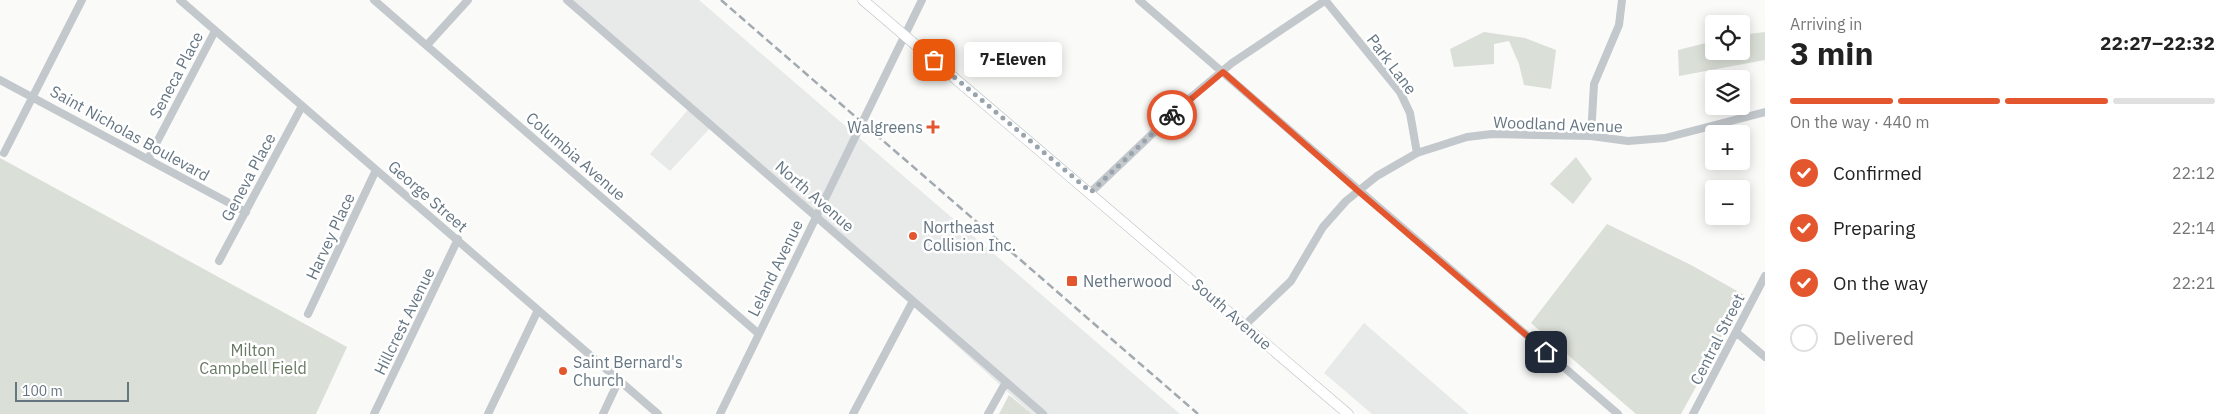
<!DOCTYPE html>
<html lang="en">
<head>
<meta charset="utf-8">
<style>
  :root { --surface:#fff; --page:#f2f2f2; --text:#222; --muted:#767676; --line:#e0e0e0; --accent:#e4572e }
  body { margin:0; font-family:"IBM Plex Sans",sans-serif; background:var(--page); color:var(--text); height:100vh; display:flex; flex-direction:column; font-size:19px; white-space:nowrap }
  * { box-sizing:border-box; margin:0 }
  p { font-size:16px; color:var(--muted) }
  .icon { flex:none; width:28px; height:28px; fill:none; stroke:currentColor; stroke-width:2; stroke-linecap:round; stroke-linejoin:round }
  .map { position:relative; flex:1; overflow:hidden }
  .drawer { display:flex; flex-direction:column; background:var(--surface); width:475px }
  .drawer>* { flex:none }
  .controls { position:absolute; left:1705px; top:15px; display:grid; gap:10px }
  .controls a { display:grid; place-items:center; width:45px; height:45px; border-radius:5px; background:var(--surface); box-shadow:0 2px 12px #0003; font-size:25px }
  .scale { position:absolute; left:15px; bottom:12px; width:114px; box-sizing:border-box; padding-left:5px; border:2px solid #657683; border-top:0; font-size:14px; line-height:18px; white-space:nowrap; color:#657683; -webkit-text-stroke:4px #fff; paint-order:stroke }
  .pin { position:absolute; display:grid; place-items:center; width:42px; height:42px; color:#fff; margin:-21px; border-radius:10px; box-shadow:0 2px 8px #0006 }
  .courier { position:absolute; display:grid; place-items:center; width:50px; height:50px; margin:-25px; border:4px solid #e4572e; border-radius:50%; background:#fff; color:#222; box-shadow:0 1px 6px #0007 }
  .bubble { position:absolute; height:35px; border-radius:5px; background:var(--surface); box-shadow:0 2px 12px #0003; font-size:16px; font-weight:700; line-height:35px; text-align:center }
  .summary em { font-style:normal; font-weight:700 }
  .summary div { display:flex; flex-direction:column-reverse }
  .summary { display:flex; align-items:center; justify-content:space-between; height:85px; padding:0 25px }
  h1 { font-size:32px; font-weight:700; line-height:38px }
  .bar { display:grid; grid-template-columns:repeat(4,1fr); gap:8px 5px; align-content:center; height:60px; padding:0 25px }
  .bar i { height:6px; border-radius:4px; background:var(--line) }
  .bar .active { background:var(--accent) }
  .bar p { grid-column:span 4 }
  ol { padding:0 25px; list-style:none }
  li { display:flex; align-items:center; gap:15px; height:55px }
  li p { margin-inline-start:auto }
  li .icon { padding:5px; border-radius:50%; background:var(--accent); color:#fff; stroke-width:4 }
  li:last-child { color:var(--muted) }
  li i { width:28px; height:28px; border:2px solid var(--line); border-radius:50% }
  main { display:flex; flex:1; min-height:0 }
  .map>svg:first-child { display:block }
</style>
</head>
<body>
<main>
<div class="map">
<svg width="1765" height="414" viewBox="0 0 1765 414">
  <rect width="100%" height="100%" fill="#fafaf8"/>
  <!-- built -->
  <path fill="#e8e9e9" d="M572,0H699L1180,414H1032L713,125L670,171L650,154L692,105Z
    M1364,323L1469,414H1372L1324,373Z"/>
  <!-- green -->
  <path fill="#dadfd7" d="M1484,32L1525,38L1556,50L1551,89L1524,85L1519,64L1509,41L1494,44V64L1454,67L1450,49Z
    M1765,32V60L1679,76L1678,50L1714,41V51H1741V35Z
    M1576,157L1592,179L1573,204L1550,184Z
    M0,158L347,347L316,414H0Z
    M1607,224L1691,265L1746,296L1681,414H1636L1531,323Z
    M1009,395L1032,414H999Z"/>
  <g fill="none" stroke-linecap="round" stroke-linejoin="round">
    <!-- major casing -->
    <g stroke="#b5babe" stroke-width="11">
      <path id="major" d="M863,0L1348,414"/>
    </g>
    <!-- minor -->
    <path stroke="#c3c8cc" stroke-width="8" d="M180,0L658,414
      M374,0L759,334
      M567,0L1043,414
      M1139,0L1618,414
      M1325,0L1400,92L1410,113L1417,153
      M427,45L468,0
      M0,80L246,212
      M1591,136L1594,84L1619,25L1622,0
      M4,153L82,0
      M148,159L215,31
      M1091,192L1190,98L1232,63L1326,0
      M219,261L302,106
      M308,314L376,170
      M1245,325L1291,281L1323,227L1346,201L1377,176L1417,153L1467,137L1492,134L1591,136L1628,141L1665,138L1765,112
      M1736,332L1765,357
      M374,414L458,239
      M488,414L538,310
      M603,414L619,380
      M720,414L922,0
      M853,414L913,301
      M988,414L1006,382
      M1693,414L1765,276"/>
    <!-- major -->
    <use href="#major" stroke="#fff" stroke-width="10"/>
    <!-- rail -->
    <path stroke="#a2aab0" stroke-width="2.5" stroke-dasharray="8 4" stroke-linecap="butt" d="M721,0L1198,414"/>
  </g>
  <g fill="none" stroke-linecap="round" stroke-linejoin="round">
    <!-- done -->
    <path stroke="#99a4ac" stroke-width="5" stroke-dasharray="0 9" d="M934,60L1091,192L1172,115"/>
    <!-- route -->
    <path stroke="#e4572e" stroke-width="6" d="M1172,115L1223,72L1358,191L1546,352"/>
  </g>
  <!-- markers -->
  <g fill="#e4572e" stroke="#fff" stroke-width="2">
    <path d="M930.5 119.5h5v5h5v5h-5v5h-5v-5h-5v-5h5z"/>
    <circle cx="913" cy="236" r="5"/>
    <rect x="1066" y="275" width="12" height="12" rx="2.5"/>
    <circle cx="563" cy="371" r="5"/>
  </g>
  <g text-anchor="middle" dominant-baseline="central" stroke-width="5" stroke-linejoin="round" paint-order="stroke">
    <!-- street labels -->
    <g font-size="16" fill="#657683" stroke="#fff">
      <text transform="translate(1392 64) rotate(53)">Park Lane</text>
      <text transform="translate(176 75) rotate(-62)">Seneca Place</text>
      <text transform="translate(1558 124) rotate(2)">Woodland Avenue</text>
      <text transform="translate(130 133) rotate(29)">Saint Nicholas Boulevard</text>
      <text transform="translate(576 156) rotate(41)">Columbia Avenue</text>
      <text transform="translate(248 177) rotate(-62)">Geneva Place</text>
      <text transform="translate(428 196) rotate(41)">George Street</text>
      <text transform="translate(815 196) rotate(41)">North Avenue</text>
      <text transform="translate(330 236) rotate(-65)">Harvey Place</text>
      <text transform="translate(775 268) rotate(-64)">Leland Avenue</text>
      <text transform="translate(1232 314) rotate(41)">South Avenue</text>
      <text transform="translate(404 321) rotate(-64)">Hillcrest Avenue</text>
      <text transform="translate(1717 339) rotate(-63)">Central Street</text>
    </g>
    <!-- poi labels -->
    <g font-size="16" fill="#657683" stroke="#fff" text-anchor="start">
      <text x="923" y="127" text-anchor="end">Walgreens</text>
      <text x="923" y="227">Northeast<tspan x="923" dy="18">Collision Inc.</tspan></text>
      <text x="1083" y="281">Netherwood</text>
      <text x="573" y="362">Saint Bernard's<tspan x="573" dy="18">Church</tspan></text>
    </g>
    <!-- park labels -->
    <g font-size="16" fill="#687a64" stroke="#fff">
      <text x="253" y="350">Milton<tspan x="253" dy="18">Campbell Field</tspan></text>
    </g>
  </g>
</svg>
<div class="controls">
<a><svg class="icon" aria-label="locate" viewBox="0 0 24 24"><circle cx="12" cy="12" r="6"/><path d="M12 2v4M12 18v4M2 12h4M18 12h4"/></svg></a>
<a><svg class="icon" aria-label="layers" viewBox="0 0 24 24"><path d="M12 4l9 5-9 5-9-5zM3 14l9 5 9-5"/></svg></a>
<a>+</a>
<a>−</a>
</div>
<div class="scale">100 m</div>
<div class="pin" style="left:934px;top:60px;background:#ea580c"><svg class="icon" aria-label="bag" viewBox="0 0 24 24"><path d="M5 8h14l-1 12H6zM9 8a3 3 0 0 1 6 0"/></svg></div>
<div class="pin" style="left:1546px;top:352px;background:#1f2937"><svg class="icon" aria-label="home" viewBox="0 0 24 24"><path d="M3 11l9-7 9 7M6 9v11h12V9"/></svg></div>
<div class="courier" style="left:1172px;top:115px"><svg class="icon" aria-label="bike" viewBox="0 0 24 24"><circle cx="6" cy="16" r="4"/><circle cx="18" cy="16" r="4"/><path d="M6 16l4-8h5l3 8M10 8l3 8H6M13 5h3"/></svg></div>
<div class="bubble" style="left:964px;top:42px;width:98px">7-Eleven</div>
</div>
<section class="drawer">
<div class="summary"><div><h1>3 min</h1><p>Arriving in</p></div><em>22:27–22:32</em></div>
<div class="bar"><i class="active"></i><i class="active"></i><i class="active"></i><i></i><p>On the way · 440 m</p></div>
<ol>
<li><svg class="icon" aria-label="check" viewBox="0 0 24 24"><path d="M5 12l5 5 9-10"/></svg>Confirmed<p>22:12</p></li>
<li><svg class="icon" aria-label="check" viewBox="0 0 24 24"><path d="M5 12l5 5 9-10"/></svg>Preparing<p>22:14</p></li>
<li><svg class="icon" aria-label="check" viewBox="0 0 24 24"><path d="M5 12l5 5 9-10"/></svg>On the way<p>22:21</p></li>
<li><i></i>Delivered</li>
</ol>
</section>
</main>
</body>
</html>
